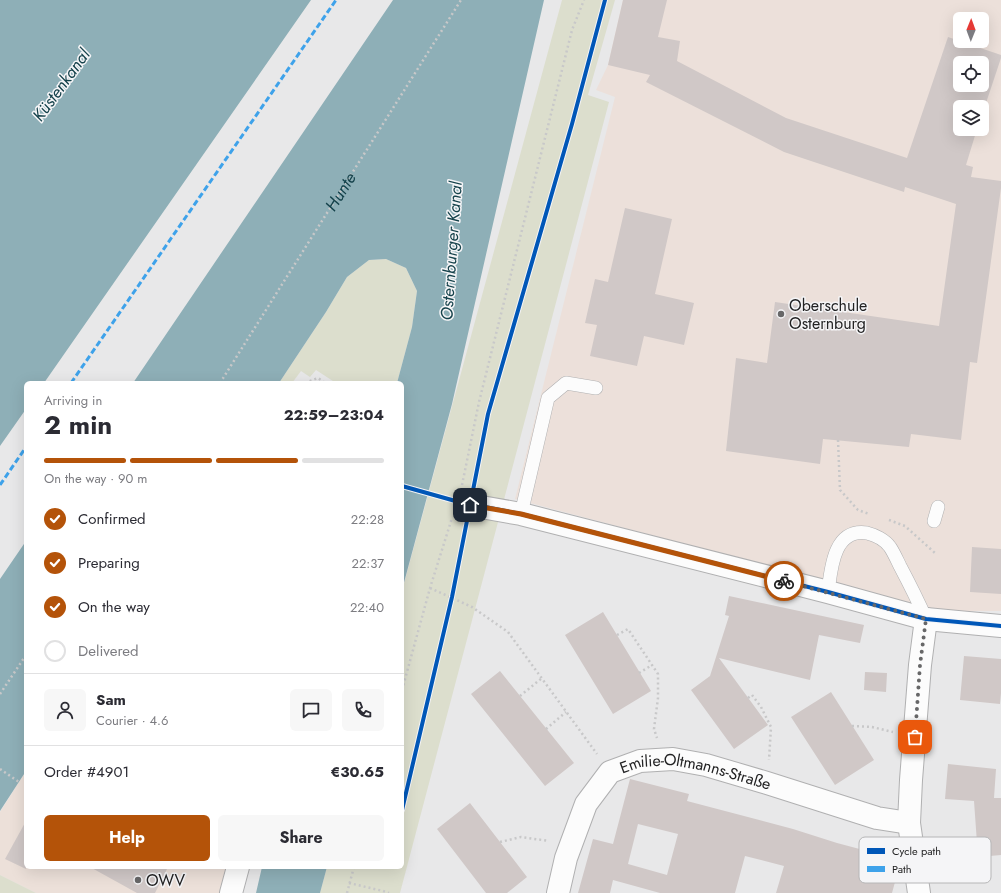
<!DOCTYPE html>
<html lang="en">
<head>
<meta charset="utf-8">
<style>
  :root { --surface:#fff; --page:#f7f7f7; --text:#2b2b33; --muted:#7c7c81; --line:#e1e1e2; --accent:#b45309 }
  body { margin:0; font-family:Jost,sans-serif; background:var(--page); color:var(--text); height:100vh; display:flex; flex-direction:column; font-size:15px; white-space:nowrap }
  * { box-sizing:border-box; margin:0 }
  p { font-size:13px; color:var(--muted) }
  .icon { flex:none; width:22px; height:22px; fill:none; stroke:currentColor; stroke-width:2; stroke-linecap:round; stroke-linejoin:round }
  .map { position:relative; flex:1; overflow:hidden }
  .side { position:absolute; left:24px; top:381px; width:380px; height:488px; display:flex; flex-direction:column; background:var(--surface); border-radius:6px; box-shadow:0 4px 16px #0002 }
  .side>* { flex:none }
  .needle { width:26px; rotate:1deg }
  .fabs { position:absolute; left:953px; top:12px; display:grid; gap:8px }
  .fabs a { display:grid; place-items:center; width:36px; height:36px; border-radius:6px; background:var(--surface); box-shadow:0 4px 16px #0002; font-size:20px }
  .pin { position:absolute; display:grid; place-items:center; width:34px; height:34px; color:#fff; margin:-17px; border-radius:8px; box-shadow:0 2px 6px #0006 }
  .courier { position:absolute; display:grid; place-items:center; width:40px; height:40px; margin:-20px; border:3px solid #b45309; border-radius:50%; background:#fff; color:#222; box-shadow:0 1px 5px #0007 }
  .headline em { font-style:normal; font-weight:700 }
  .headline div { display:flex; flex-direction:column-reverse }
  .headline { display:flex; align-items:center; justify-content:space-between; height:68px; padding:0 20px }
  h1 { font-size:26px; font-weight:700; line-height:30px }
  .bar { display:grid; grid-template-columns:repeat(4,1fr); gap:6px 4px; align-content:center; height:48px; padding:0 20px }
  .bar i { height:5px; border-radius:3px; background:var(--line) }
  .bar .current { background:var(--accent) }
  .bar p { grid-column:span 4 }
  .line { display:flex; align-items:center; gap:10px; padding:0 20px; border-top:1px solid var(--line) }
  .line div { flex:1 }
  .round { display:grid; place-items:center; flex:none; width:42px; height:42px; border-radius:6px; background:var(--page) }
  ol { padding:0 20px; list-style:none }
  li { display:flex; align-items:center; gap:12px; height:44px }
  li p { margin-inline-start:auto }
  li .icon { padding:4px; border-radius:50%; background:var(--accent); color:#fff; stroke-width:4 }
  li:last-child { color:var(--muted) }
  li i { width:22px; height:22px; border:2px solid var(--line); border-radius:50% }
  .button { display:flex; gap:8px; margin-top:auto; padding:8px 20px }
  .button a { flex:1; height:46px; border-radius:6px; background:var(--accent); color:#fff; font-size:16px; font-weight:700; line-height:46px; text-align:center }
  .button a+a { background:var(--page); color:var(--text) }
  .map>svg:first-child { display:block }
</style>
</head>
<body>
<div class="map">
<svg width="1001" height="893" viewBox="0 0 1001 893">
  <rect width="100%" height="100%" fill="#e8e8e9"/>
  <!-- industrial -->
  <path fill="#ece0d9" d="M26,771V867H232L225,893H36L0,875V812Z"/>
  <!-- education -->
  <path fill="#ece0da" fill-rule="evenodd" d="M623,0H1001V611H937L515,499L615,97L596,90L608,65ZM960,19H982V41H960ZM960,63H982V85H960ZM960,107H982V129H960Z"/>
  <!-- green -->
  <path fill="#dcdecd" d="M562,0H615L588,95L609,102L400,893H320L327,867H402V591Z
    M386,259L406,268L417,291L412,327L397,383H336L316,370L310,377L301,371L292,383H279L326,312L347,277L369,260Z
    M0,875L36,893H0Z"/>
  <!-- water -->
  <path fill="#8eafb7" d="M0,0H311L44,383H26V409L0,446Z
    M393,0H544L452,404L402,590V383H397L412,327L417,291L406,268L386,259L369,260L347,277L326,312L279,383H133Z
    M26,541V771L0,811V579Z
    M262,867H327L320,893H256Z"/>
  <!-- building -->
  <path fill="#d0c8c7" fill-rule="evenodd" d="M623,0H667L658,37L680,41L677,61L786,118L907,158L948,37L1001,55V58L982,115V107H960V129H977L966,165L973,167L971,177L1001,181V188L977,363L970,362L961,440L911,434L909,447L823,439L820,464L726,451L736,358L767,363L775,302L939,326L956,204L905,187L904,192L784,152L646,82L650,75L608,65ZM960,63H982V85H960Z
    M625,208L672,219L655,294L694,303L684,345L644,336L637,366L590,356L597,325L585,323L595,279L608,282Z
    M972,547L1001,549V594L970,592Z
    M729,596L864,625L860,643L819,635L810,680L719,658L768,725L734,749L691,690L710,676L729,616L725,615Z
    M603,612L651,691L613,714L565,635Z
    M964,656L1001,659V693L1000,704L960,700Z
    M500,671L574,763L545,786L471,694Z
    M865,672L887,673L886,692L864,690Z
    M831,692L874,760L835,785L791,717Z
    M948,764L996,769L994,798H1001V855L978,857L974,801L945,799Z
    M630,779L689,794L687,801L793,829L837,843L901,860L892,893H776L784,866L745,856L735,893H660L613,880L610,893H578L593,839L613,844ZM638,824L678,834L667,875L628,864Z
    M470,803L527,877L507,893H486L437,829Z
    M26,821V869L5,859Z
    M90,867H168L155,893H137Z"/>
  <g fill="none" stroke-linecap="round" stroke-linejoin="round">
    <!-- lane casing -->
    <g stroke="#b0b0b1" stroke-width="14">
      <path id="lane" d="M521,514L548,398L566,383L596,388
        M934,521L938,507
        M828,592C831,570 833,528 867,533C875,535 885,540 890,547C894,553 897,560 900,566C909,583 918,601 926,619"/>
    </g>
    <!-- street casing -->
    <g stroke="#b0b0b1" stroke-width="24">
      <g id="street">
        <path d="M470,505L521,514L828,592L926,619L1001,626"/>
        <path d="M231,893L238,867"/>
        <path id="s2" d="M558,893L566,858L586,804L610,772L640,761L673,759L706,765L767,783L877,818L909,823"/>
        <path d="M919,893L909,823L911,780L920,665L926,619"/>
      </g>
    </g>
    <!-- path -->
    <g stroke="#c8c8c9" stroke-width="2.5" stroke-dasharray="2 3" stroke-linecap="butt">
      <path id="s1" d="M220,383L461,0"/>
      <path d="M305,383L318,378L325,383"/>
      <path d="M838,440L840,490L858,510L869,514"/>
      <path d="M462,485L479,402L572,30L584,0"/>
      <path d="M889,520L905,526L935,553"/>
      <path d="M430,588L472,607L508,632L597,754"/>
      <path d="M617,635L628,629L658,674V698L654,729L657,738"/>
      <path d="M639,673L652,665"/>
      <path d="M402,690L430,588L452,518"/>
      <path d="M0,694L26,655"/>
      <path d="M520,696L542,678"/>
      <path d="M748,698L752,695L761,707L771,727L769,760"/>
      <path d="M852,726L872,727L893,732"/>
      <path d="M546,729L566,712"/>
      <path d="M0,769L19,782"/>
      <path d="M500,842L521,837L549,841"/>
      <path d="M349,883L383,891L389,893"/>
      <path d="M347,893L354,867"/>
    </g>
    <!-- lane -->
    <use href="#lane" stroke="#fcfcfc" stroke-width="13"/>
    <!-- street -->
    <use href="#street" stroke="#fcfcfc" stroke-width="22"/>
    <!-- quiet -->
    <path stroke="#3ea2ea" stroke-width="3" stroke-dasharray="6 3" stroke-linecap="butt" d="M71,383L336,0
      M0,485L26,447"/>
    <!-- cycleway casing -->
    <g stroke="#f5f5f7" stroke-width="6">
      <path id="cycleway" d="M402,486L459,502L521,514L828,592L926,619L1001,626
        M402,810L452,597L488,414L572,124L605,0"/>
    </g>
    <!-- cycleway -->
    <use href="#cycleway" stroke="#0057b8" stroke-width="4"/>
  </g>
  <g fill="none" stroke-linecap="round" stroke-linejoin="round">
    <!-- done -->
    <path stroke="#676768" stroke-width="4" stroke-dasharray="0 7.2" d="M784,581L926,619L920,665L915,737"/>
    <!-- route -->
    <path stroke="#b45309" stroke-width="5" d="M470,505L521,514L784,581"/>
  </g>
  <!-- markers -->
  <g fill="#676768" stroke="#f5f5f7" stroke-width="1.5">
    <circle cx="781" cy="314" r="4"/>
    <circle cx="138" cy="880" r="4"/>
  </g>
  <g text-anchor="middle" dominant-baseline="central" stroke-width="3" stroke-linejoin="round" paint-order="stroke">
    <!-- poi labels -->
    <g font-size="16" fill="#222223" stroke="#f5f5f7" text-anchor="start">
      <text x="789" y="305">Oberschule<tspan x="789" dy="18">Osternburg</tspan></text>
      <text x="146" y="880">OWV</text>
    </g>
    <!-- street labels -->
    <g font-size="16" fill="#222223" stroke="#f5f5f7">
      <text stroke="none"><textPath href="#s2" startOffset="222">Emilie-Oltmanns-Straße</textPath></text>
    </g>
    <!-- water labels -->
    <g font-size="17" font-style="italic" fill="#15424b" stroke="#f5f5f7">
      <text transform="translate(61 85) rotate(-54)">Küstenkanal</text>
      <text stroke="none"><textPath href="#s1" startOffset="226">Hunte</textPath></text>
      <text transform="translate(451 251) rotate(-86)">Osternburger Kanal</text>
    </g>
  </g>
  <!-- legend -->
  <rect x="859" y="837" width="132" height="46" rx="6" fill="#f5f5f7" stroke="#b6b6b7" stroke-width="1"/>
  <rect x="867" y="848" width="18" height="6" fill="#0057b8"/>
  <rect x="867" y="866" width="18" height="6" fill="#3ea2ea"/>
  <g font-size="11" fill="#222223">
    <text x="892" y="855">Cycle path</text>
    <text x="892" y="873">Path</text>
  </g>
</svg>
<div class="fabs">
<a><svg class="needle" viewBox="-14 -14 28 28"><path d="M0-13l5 13h-10z" fill="#e53935"/><path d="M0 13l5-13h-10z" fill="#7c7c81"/></svg></a>
<a><svg class="icon" aria-label="locate" viewBox="0 0 24 24"><circle cx="12" cy="12" r="6"/><path d="M12 2v4M12 18v4M2 12h4M18 12h4"/></svg></a>
<a><svg class="icon" aria-label="layers" viewBox="0 0 24 24"><path d="M12 4l9 5-9 5-9-5zM3 14l9 5 9-5"/></svg></a>
</div>
<div class="pin" style="left:915px;top:737px;background:#ea580c"><svg class="icon" aria-label="bag" viewBox="0 0 24 24"><path d="M5 8h14l-1 12H6zM9 8a3 3 0 0 1 6 0"/></svg></div>
<div class="pin" style="left:470px;top:505px;background:#1f2937"><svg class="icon" aria-label="home" viewBox="0 0 24 24"><path d="M3 11l9-7 9 7M6 9v11h12V9"/></svg></div>
<div class="courier" style="left:784px;top:581px"><svg class="icon" aria-label="bike" viewBox="0 0 24 24"><circle cx="6" cy="16" r="4"/><circle cx="18" cy="16" r="4"/><path d="M6 16l4-8h5l3 8M10 8l3 8H6M13 5h3"/></svg></div>
<section class="side">
<div class="headline"><div><h1>2 min</h1><p>Arriving in</p></div><em>22:59–23:04</em></div>
<div class="bar"><i class="current"></i><i class="current"></i><i class="current"></i><i></i><p>On the way · 90 m</p></div>
<ol>
<li><svg class="icon" aria-label="check" viewBox="0 0 24 24"><path d="M5 12l5 5 9-10"/></svg>Confirmed<p>22:28</p></li>
<li><svg class="icon" aria-label="check" viewBox="0 0 24 24"><path d="M5 12l5 5 9-10"/></svg>Preparing<p>22:37</p></li>
<li><svg class="icon" aria-label="check" viewBox="0 0 24 24"><path d="M5 12l5 5 9-10"/></svg>On the way<p>22:40</p></li>
<li><i></i>Delivered</li>
</ol>
<div class="line" style="height:72px"><a class="round"><svg class="icon" aria-label="person" viewBox="0 0 24 24"><circle cx="12" cy="8" r="4"/><path d="M4 21q1-7 8-7t8 7"/></svg></a><div><b>Sam</b><p>Courier · 4.6</p></div><a class="round"><svg class="icon" aria-label="chat" viewBox="0 0 24 24"><path d="M4 5h16v11H9l-5 4z"/></svg></a><a class="round"><svg class="icon" aria-label="phone" viewBox="0 0 24 24"><path d="M5 4h4l2 5-3 2q2 4 5 5l2-3 5 2v4C11 20 4 13 5 4z"/></svg></a></div>
<div class="line" style="height:52px"><div>Order #4901</div><b>€30.65</b></div>
<div class="button"><a>Help</a><a>Share</a></div>
</section>
</div>
</body>
</html>
